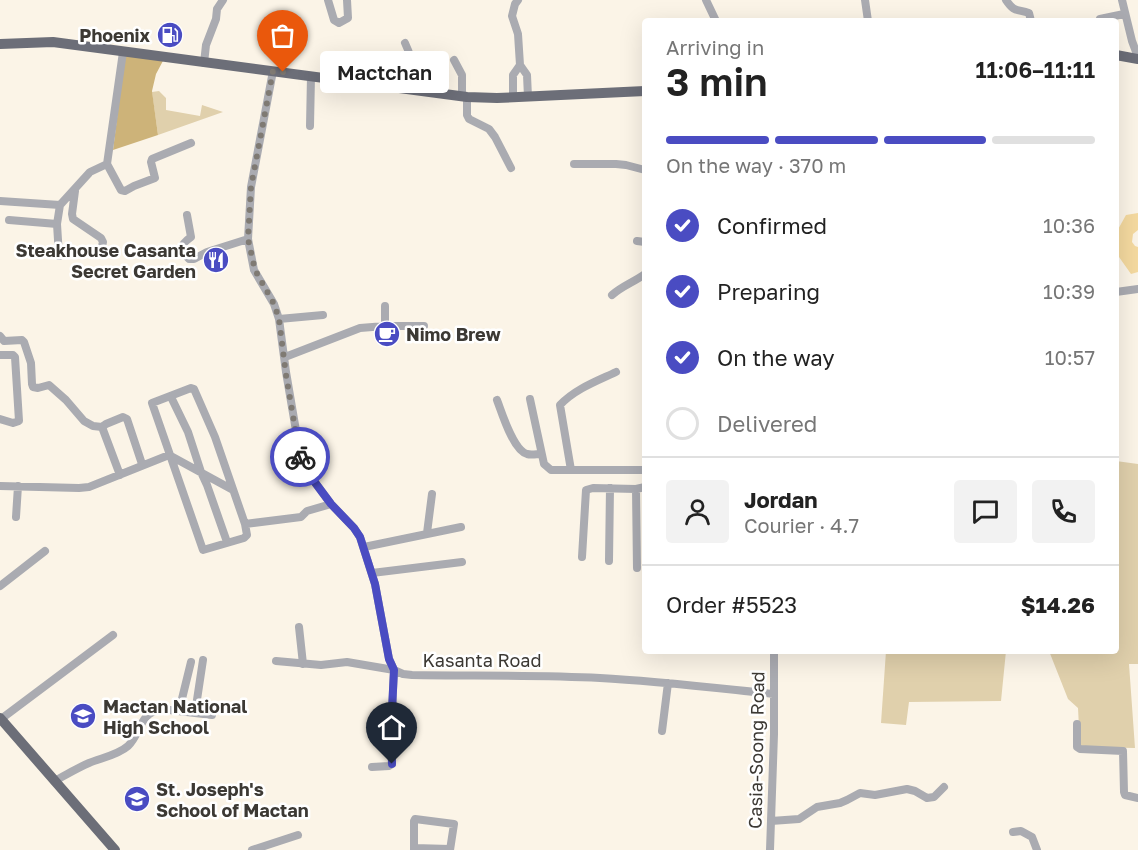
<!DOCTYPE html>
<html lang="en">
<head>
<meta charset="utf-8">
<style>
  :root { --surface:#fff; --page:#f2f2f2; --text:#222; --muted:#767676; --line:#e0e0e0; --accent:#4a4cc2 }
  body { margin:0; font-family:"Golos Text",sans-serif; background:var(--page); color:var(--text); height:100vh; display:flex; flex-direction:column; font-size:22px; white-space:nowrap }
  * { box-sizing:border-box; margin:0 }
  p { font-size:20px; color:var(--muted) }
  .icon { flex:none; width:33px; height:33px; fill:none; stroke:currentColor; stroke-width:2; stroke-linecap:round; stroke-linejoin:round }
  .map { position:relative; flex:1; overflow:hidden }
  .side { position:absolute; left:642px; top:18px; width:477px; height:636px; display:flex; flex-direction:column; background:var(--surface); border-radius:6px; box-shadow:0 6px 24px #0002 }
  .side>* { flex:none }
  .pin { position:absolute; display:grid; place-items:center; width:51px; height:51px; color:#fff; margin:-62px -26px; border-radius:50% 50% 50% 0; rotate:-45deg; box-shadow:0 0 6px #0007 }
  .pin .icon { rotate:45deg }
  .courier { position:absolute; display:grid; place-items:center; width:60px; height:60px; margin:-30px; border:4px solid #4a4cc2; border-radius:50%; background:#fff; color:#222; box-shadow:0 2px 8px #0007 }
  .bubble { position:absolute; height:42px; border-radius:6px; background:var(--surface); box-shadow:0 6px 24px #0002; font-size:20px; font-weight:600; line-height:42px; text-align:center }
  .summary em { font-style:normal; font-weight:600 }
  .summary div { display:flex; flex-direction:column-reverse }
  .summary { display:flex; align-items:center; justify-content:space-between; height:102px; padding:0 24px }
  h1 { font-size:39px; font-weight:600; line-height:45px }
  .bar { display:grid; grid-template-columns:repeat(4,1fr); gap:9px 6px; align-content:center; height:72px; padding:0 24px }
  .bar i { height:8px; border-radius:4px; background:var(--line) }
  .bar .on { background:var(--accent) }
  .bar p { grid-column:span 4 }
  .line { display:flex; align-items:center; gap:15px; padding:0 24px; border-top:2px solid var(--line) }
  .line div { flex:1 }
  .round { display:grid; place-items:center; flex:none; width:63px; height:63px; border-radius:6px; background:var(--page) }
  ol { padding:0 24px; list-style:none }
  li { display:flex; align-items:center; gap:18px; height:66px }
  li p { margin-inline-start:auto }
  li .icon { padding:6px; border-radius:50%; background:var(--accent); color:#fff; stroke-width:4 }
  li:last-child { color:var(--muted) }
  li i { width:33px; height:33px; border:3px solid var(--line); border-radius:50% }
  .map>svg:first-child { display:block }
</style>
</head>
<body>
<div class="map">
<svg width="1138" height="850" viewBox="0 0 1138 850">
  <rect width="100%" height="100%" fill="#fbf4e7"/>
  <!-- green -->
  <path fill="#e0d0ac" d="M159,91L166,98V110L200,116L202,105L223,112L158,135L152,92Z
    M1116,461L1138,464V664H1129L1135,748L1080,747L1078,708L1068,699L1049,651H1116Z
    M886,651H1006L1001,701L909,702L906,725L881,723Z"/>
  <!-- forest -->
  <path fill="#cdb379" d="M125,55L164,59L156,74L152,91L158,135L113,150Z"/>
  <!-- water -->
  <path fill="#f4d99f" d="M1138,213V230L1133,234L1132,242L1135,246L1138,247V272L1131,274L1119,257L1116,239V233L1126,215Z"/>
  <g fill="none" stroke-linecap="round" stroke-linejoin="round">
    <!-- minor -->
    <path stroke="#aaabb1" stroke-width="8" d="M328,0L334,20L339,23L348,18L347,0
      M518,0L515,4L512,16L518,34L520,65L527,75L528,97
      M706,0L716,21
      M865,0L868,21
      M1006,0C1014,12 1016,9 1029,13L1031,21
      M1122,0L1132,41L1138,57
      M1100,19L1124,14
      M405,43C414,60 409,71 411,89
      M123,52L107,164L121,190L125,191L134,186L155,178L151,162L152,159L191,143
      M454,60L462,75V96
      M204,63L206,45L216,19L217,9L223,0
      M273,71L251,187L248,239L254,270L274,304L279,319L286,372L301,460L305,469L331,504L354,528L360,537L375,584L389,659L394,670L391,730L392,764L389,766L372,767
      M467,97V115L469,119L489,129L495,137L511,168
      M513,98V75L520,65
      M310,126L311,76
      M574,164H616L626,165L645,170
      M75,191L72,214L73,219L101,238L103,242L102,246
      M0,201L60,205
      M187,215L191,237C180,245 179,249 189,259H194L207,252L248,239
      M9,220L57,224L60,205L90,172L107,164
      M57,224L59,256
      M637,241L645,242
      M1116,292L1138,289
      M612,295C622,286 634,282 645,274
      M385,306V326
      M279,319L323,315
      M0,336L4,341L22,340L24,342L31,363L32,384L33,387L38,388L49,385L66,400L84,421L93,426L102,427
      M0,355H13L15,357L19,421L13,423L0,419
      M285,357L360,328L385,326H424
      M616,372C597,381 575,389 560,405L571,470H645
      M191,388L194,389L215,437L245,524L247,535L244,538L203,550L152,403Z
      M171,397L188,432L201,472L207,485L227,542
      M530,399L544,464L551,470H571
      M497,400C502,413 513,450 527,454C531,455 537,454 541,454
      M120,475L102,427L106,424L123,417L127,419L142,464
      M0,486L79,488L89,487L169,455L233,490
      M16,517L18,486
      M245,524L301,517L307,511L331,504
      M427,533L432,494
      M364,547L461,527
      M582,557L586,490L593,488L636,489
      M609,561L610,488
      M637,568L636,489L645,487
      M372,573L462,562
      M0,586L45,551
      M299,627L303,664
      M276,661L321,665L347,662L394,670L403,674L412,675C475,676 537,675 600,678C658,681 715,688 773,694
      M179,711L191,662
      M195,713L203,660
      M1,719L113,635
      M1077,724V747L1080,749L1123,751L1124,792L1125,795L1138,798
      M662,731L668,683
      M54,781C66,775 77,768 89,763C101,758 118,755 128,746C141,734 139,713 161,709L212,715
      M771,821L799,819L817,807L840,803L847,800L860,793L875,795L907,789L915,791L927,798L934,797L944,787
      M1013,832L1021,831L1032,837L1037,850
      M414,848L450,849
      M252,850L298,835
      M414,850V821L415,819L454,824L450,850
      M770,850L774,734V651"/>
    <!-- major -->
    <path stroke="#6c6e78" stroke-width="10" d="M0,44L53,42L467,97L497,98L645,91
      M1116,55L1138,59
      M0,718L115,850"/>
  </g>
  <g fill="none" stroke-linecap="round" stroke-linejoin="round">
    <!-- done -->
    <path stroke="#7f7a73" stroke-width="6" stroke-dasharray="0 10.8" d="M283,72L273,71L251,187L248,239L255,270L274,304L279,319L286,375L300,457"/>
    <!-- route -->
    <path stroke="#4a4cc2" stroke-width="8" d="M300,457L305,469L331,504L354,528L360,537L375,584L389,659L394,670L391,730L392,764"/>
  </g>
  <!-- icons -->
  <defs>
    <g id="fuel-disc" transform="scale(1.35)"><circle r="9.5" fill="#4a4cc2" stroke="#fff"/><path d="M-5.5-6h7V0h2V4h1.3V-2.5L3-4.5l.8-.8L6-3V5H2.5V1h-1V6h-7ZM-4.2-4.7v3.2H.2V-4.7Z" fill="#fff"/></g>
    <g id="restaurant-disc" transform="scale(1.35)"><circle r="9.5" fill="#4a4cc2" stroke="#fff"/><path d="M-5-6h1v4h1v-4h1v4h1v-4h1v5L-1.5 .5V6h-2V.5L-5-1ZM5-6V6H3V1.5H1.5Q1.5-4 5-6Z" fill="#fff"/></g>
    <g id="cafe-disc" transform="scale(1.35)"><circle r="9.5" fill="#4a4cc2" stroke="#fff"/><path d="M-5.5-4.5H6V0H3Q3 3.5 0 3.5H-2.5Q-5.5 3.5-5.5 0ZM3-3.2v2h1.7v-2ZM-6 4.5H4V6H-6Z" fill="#fff"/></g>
    <g id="school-disc" transform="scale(1.35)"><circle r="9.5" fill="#4a4cc2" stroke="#fff"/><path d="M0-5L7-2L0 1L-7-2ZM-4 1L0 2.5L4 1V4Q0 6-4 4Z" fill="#fff"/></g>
  </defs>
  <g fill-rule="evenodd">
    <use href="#fuel-disc" x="170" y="35"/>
    <use href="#restaurant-disc" x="216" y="260"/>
    <use href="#cafe-disc" x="387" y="334"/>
    <use href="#school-disc" x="83" y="716"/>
    <use href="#school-disc" x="137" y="799"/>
  </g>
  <g text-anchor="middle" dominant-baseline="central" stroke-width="5" stroke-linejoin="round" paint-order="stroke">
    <!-- poi labels -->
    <g font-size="18" font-weight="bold" fill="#3c3934" stroke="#fff" text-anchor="start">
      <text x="150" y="35" text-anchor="end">Phoenix</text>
      <text x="196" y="250" text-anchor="end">Steakhouse Casanta<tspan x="196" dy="21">Secret Garden</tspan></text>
      <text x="406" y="334">Nimo Brew</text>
      <text x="103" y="706">Mactan National<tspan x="103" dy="21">High School</tspan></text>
      <text x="156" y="789">St. Joseph's<tspan x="156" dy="21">School of Mactan</tspan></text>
    </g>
    <!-- street labels -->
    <g font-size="18" fill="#3c3934" stroke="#fff">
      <text x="482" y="660">Kasanta Road</text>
      <text transform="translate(756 750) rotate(-89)">Casia-Soong Road</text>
    </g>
  </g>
</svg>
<div class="pin" style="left:283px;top:72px;background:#ea580c"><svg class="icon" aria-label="bag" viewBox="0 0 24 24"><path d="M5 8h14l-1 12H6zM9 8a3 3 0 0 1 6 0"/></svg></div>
<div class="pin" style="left:392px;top:764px;background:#1f2937"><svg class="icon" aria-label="home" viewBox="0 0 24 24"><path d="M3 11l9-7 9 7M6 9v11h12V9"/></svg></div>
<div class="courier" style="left:300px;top:457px"><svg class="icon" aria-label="bike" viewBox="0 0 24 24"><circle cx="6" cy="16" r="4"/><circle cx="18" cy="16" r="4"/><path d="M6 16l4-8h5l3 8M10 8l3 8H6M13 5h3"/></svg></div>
<div class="bubble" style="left:320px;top:51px;width:129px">Mactchan</div>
<section class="side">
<div class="summary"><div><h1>3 min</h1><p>Arriving in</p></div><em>11:06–11:11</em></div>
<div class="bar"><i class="on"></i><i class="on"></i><i class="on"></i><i></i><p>On the way · 370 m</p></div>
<ol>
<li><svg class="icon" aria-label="check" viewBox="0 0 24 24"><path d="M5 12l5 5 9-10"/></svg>Confirmed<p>10:36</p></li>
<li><svg class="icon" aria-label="check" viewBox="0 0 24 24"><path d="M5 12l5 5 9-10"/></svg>Preparing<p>10:39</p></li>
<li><svg class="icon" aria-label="check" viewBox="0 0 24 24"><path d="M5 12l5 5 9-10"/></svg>On the way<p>10:57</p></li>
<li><i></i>Delivered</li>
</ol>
<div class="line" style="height:108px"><a class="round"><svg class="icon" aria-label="person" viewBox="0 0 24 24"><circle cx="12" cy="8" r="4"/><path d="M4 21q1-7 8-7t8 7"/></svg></a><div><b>Jordan</b><p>Courier · 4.7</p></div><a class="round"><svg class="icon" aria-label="chat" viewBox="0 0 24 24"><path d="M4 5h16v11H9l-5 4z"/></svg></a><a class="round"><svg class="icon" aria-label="phone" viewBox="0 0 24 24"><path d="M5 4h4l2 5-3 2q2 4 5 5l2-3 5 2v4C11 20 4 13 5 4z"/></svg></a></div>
<div class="line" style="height:78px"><div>Order #5523</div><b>$14.26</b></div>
</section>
</div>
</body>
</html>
